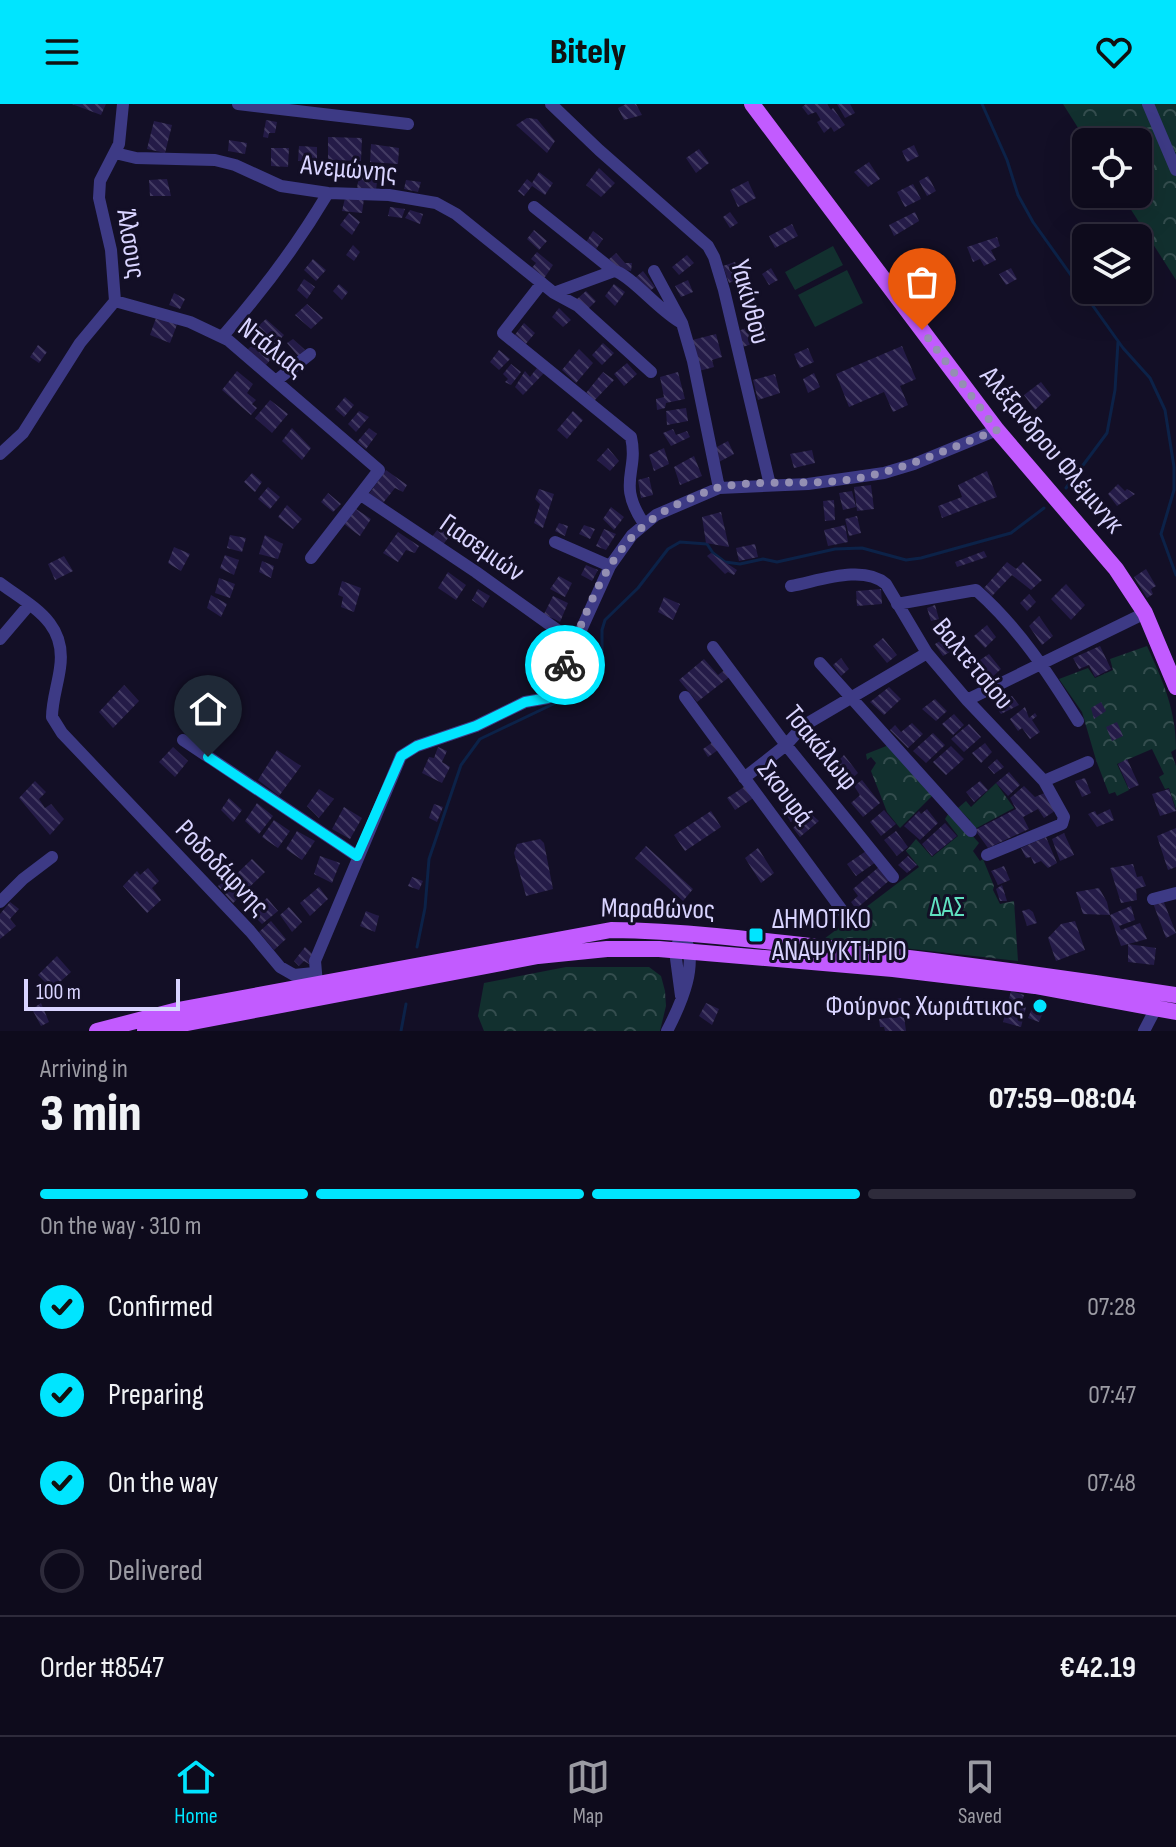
<!DOCTYPE html>
<html lang="en">
<head>
<meta charset="utf-8">
<style>
  :root { --surface:#0e0b1c; --page:#171425; --text:#f1f3f6; --muted:#9b9ba3; --line:#2e2b3b; --accent:#00e5ff }
  body { margin:0; font-family:"Sofia Sans Condensed",sans-serif; background:var(--page); color:var(--text); height:100vh; display:flex; flex-direction:column; font-size:30px; white-space:nowrap }
  * { box-sizing:border-box; margin:0 }
  p { font-size:26px; color:var(--muted) }
  .icon { flex:none; width:44px; height:44px; fill:none; stroke:currentColor; stroke-width:2; stroke-linecap:round; stroke-linejoin:round }
  .map { position:relative; height:927px; overflow:hidden }
  .side { display:flex; flex-direction:column; background:var(--surface); flex:1 }
  .side>* { flex:none }
  .controls { position:absolute; left:1072px; top:24px; display:grid; gap:16px }
  .controls a { display:grid; place-items:center; width:80px; height:80px; border-radius:12px; background:var(--surface); box-shadow:0 8px 32px #0002,0 0 0 2px var(--line); font-size:40px }
  .scale { position:absolute; left:24px; bottom:20px; width:156px; box-sizing:border-box; padding-left:8px; border:4px solid #d9d4ff; border-top:0; font-size:22px; line-height:28px; white-space:nowrap; color:#d9d4ff; -webkit-text-stroke:6px #130f26; paint-order:stroke }
  .pin { position:absolute; display:grid; place-items:center; width:68px; height:68px; color:#fff; margin:-82px -34px; border-radius:50% 50% 50% 0; rotate:-45deg; box-shadow:0 0 8px #0007 }
  .pin .icon { rotate:45deg }
  .courier { position:absolute; display:grid; place-items:center; width:80px; height:80px; margin:-40px; border:6px solid #00e5ff; border-radius:50%; background:#fff; color:#222; box-shadow:0 2px 10px #0007 }
  .headline em { font-style:normal; font-weight:800 }
  .headline div { display:flex; flex-direction:column-reverse }
  .headline { display:flex; align-items:center; justify-content:space-between; height:136px; padding:0 40px }
  h1 { font-size:52px; font-weight:800; line-height:60px }
  .bar { display:grid; grid-template-columns:repeat(4,1fr); gap:12px 8px; align-content:center; height:96px; padding:0 40px }
  .bar i { height:10px; border-radius:6px; background:var(--line) }
  .bar .on { background:var(--accent) }
  .bar p { grid-column:span 4 }
  .line { display:flex; align-items:center; gap:20px; padding:0 40px; border-top:2px solid var(--line) }
  .line div { flex:1 }
  ol { padding:0 40px; list-style:none }
  li { display:flex; align-items:center; gap:24px; height:88px }
  li p { margin-inline-start:auto }
  li .icon { padding:8px; border-radius:50%; background:var(--accent); color:#111; stroke-width:4 }
  li:last-child { color:var(--muted) }
  li i { width:44px; height:44px; border:4px solid var(--line); border-radius:50% }
  header { display:flex; justify-content:space-between; align-items:center; height:104px; padding:0 40px; background:var(--accent); color:#111; font-size:36px; font-weight:800 }
  .tabs { display:flex; justify-content:space-around; align-items:center; height:112px; border-top:2px solid var(--line); background:var(--surface); font-size:22px; color:var(--muted) }
  .tabs a { display:grid; justify-items:center; gap:4px }
  .tabs .on { color:var(--accent) }
  .map>svg:first-child { display:block }
</style>
</head>
<body>
<header><svg class="icon" aria-label="menu" viewBox="0 0 24 24"><path d="M4 6h16M4 12h16M4 18h16"/></svg>Bitely<svg class="icon" aria-label="heart" viewBox="0 0 24 24"><path d="M12 20l-8-8c-3-5 5-10 8-4 3-6 11-1 8 4z"/></svg></header>
<div class="map">
<svg width="1176" height="927" viewBox="0 0 1176 927">
  <defs>
    <pattern id="forest-crowns" width="20" height="18" patternUnits="userSpaceOnUse" patternTransform="scale(2)"><rect width="20" height="18" fill="#12302f"/><path d="M2 6a3 3 0 1 1 6 0M12 15a3 3 0 1 1 6 0" fill="none" stroke="#344d4e"/></pattern>
    <pattern id="building-back-hatch" width="6" height="6" patternUnits="userSpaceOnUse" patternTransform="scale(2)"><rect width="6" height="6" fill="#241b47"/><path d="M-1 5l2 2M0 0l6 6M5-1l2 2" fill="none" stroke="#433b63"/></pattern>
  </defs>
  <rect width="100%" height="100%" fill="#130f26"/>
  <!-- green -->
  <path fill="#12302f" d="M833,142L843,161L795,186L785,168Z
    M847,166L863,199L815,223L798,191Z"/>
  <!-- forest -->
  <path fill="url(#forest-crowns)" d="M1063,0H1176V176L1121,90H1138V38H1087Z
    M1147,542C1163,577 1176,606 1176,645L1171,648L1176,662V705L1169,684L1165,685L1159,673L1164,670L1152,645L1117,660L1129,686L1117,692L1115,688L1109,690L1096,656L1082,608L1059,575L1088,564L1095,574L1113,566L1110,555Z
    M889,641L934,690L900,724L887,708L871,667L876,659L871,653L867,656L866,650Z
    M996,679L1014,704L971,727L967,722L970,716L958,704L966,697L971,703Z
    M950,707L979,739L973,747L980,757L983,755L994,782L993,786L1000,800L1014,797L1018,857L824,835L919,763L906,747L916,735L932,753L958,732L945,715Z
    M566,863H649L661,872L665,887L666,902L660,927H484L478,912L484,879Z"/>
  <g fill="none" stroke-linecap="round" stroke-linejoin="round">
    <!-- stream -->
    <path stroke="#0c2248" stroke-width="3" d="M982,0L1007,56L1018,91L1033,118L1123,244L1150,274L1165,306L1174,363V386L1161,430L1176,471
      M1066,384L1107,329L1115,286L1118,238
      M417,843L425,804L429,755L461,661L480,635L591,582L602,560V526L605,516L638,484L668,445L680,438L707,440L713,449L725,458L740,460L763,455L777,458L835,445L862,444L906,456L921,454L1011,429L1044,404
      M401,927L406,900"/>
  </g>
  <!-- building -->
  <path fill="url(#building-back-hatch)" d="M72,0H106L101,11Z
    M626,0H636L642,11L624,16L618,4Z
    M806,0H827L831,6L833,4L845,21L834,28L831,23L824,29L817,18L821,16L816,8L808,11L802,3Z
    M837,0H850L855,9L845,14Z
    M527,14L537,15L555,37L547,49L516,21Z
    M266,16L277,18L275,29H269L268,34L263,33Z
    M154,17L172,21L165,49L147,45Z
    M328,33L362,34L361,57L328,56Z
    M229,36L247,39L245,50L228,47Z
    M371,40L399,44L398,60L370,58Z
    M914,41L919,52L907,58L902,47Z
    M299,42L317,43V56H313V62H303V57H298Z
    M271,44H289L288,63L271,62Z
    M699,45L709,59L696,69L686,54Z
    M869,58L880,75L868,83L854,68Z
    M599,64L615,79L601,93L586,81Z
    M360,66L378,68L376,87L357,84Z
    M539,68L553,79L545,91L532,82L524,92L518,87L527,75L532,79Z
    M928,72L936,87L927,92L919,77Z
    M167,75L171,92H150L149,76Z
    M406,76L421,78L418,88L404,85Z
    M748,77L756,94L738,103L730,86Z
    M913,80L921,95L905,103L897,88Z
    M345,94L364,95L362,109L342,107Z
    M390,103L405,105L402,114L388,112Z
    M410,106L423,110L420,120L405,114Z
    M730,108L738,119L730,124L723,113Z
    M915,108L919,117L894,132L889,121Z
    M349,109L360,118L352,131L340,121Z
    M792,120L798,132L775,144L769,132Z
    M534,126L547,137L539,146L527,135Z
    M593,127L603,135L594,148L585,140Z
    M997,133L1000,142L991,146L996,156L984,162L980,155L973,158L967,143Z
    M353,141L360,148L354,157L346,151Z
    M537,148L553,161L543,176L530,166L536,159L531,155Z
    M616,149L625,159H632L631,167L621,165L608,156Z
    M687,151L694,159L679,171L672,163Z
    M313,155L326,166L316,177L304,166Z
    M735,158L742,174L729,179L723,162Z
    M771,164L778,176L769,181L762,170Z
    M1011,164L1017,175L1006,181L999,170Z
    M643,167L655,183L647,189L635,174Z
    M304,175L315,183L307,195L297,186Z
    M688,176L693,188L681,193L675,182Z
    M339,180L348,188L342,196L333,187Z
    M614,180L625,188L615,202L605,192Z
    M586,187L596,197L587,206L577,195Z
    M174,189L185,195L180,205L169,201Z
    M307,200L323,214L311,225L295,211Z
    M559,204L571,216L563,223L552,213Z
    M157,211L178,218L170,239L150,231Z
    M266,215L284,231L273,243L255,225Z
    M763,218L768,234L743,243L738,227Z
    M524,219L535,229L525,241L514,232Z
    M716,230L722,253L712,256L714,263L699,267L692,236Z
    M259,235L276,249L266,261L247,246Z
    M293,235L305,246L299,253L287,239Z
    M603,239L614,249L602,261L592,251Z
    M38,241L47,248L39,259L30,253Z
    M902,242L916,275L900,282L908,301L893,308L884,288L849,303L836,270Z
    M808,244L814,258L800,264L794,250Z
    M579,245L593,259L576,279L562,266Z
    M499,246L510,255L499,266L490,258Z
    M627,259L637,270L624,282L614,270Z
    M511,260L521,268L511,281L505,278L508,275L503,270Z
    M537,264L544,269L523,291L515,283L525,267L530,273Z
    M237,267L253,280L247,289L256,296L252,300L257,304L251,311L222,286Z
    M603,268L614,276L594,297L586,289Z
    M678,268L685,295L666,299L665,304L657,306L656,295L664,293L660,273Z
    M814,269L820,283L808,289L803,275Z
    M775,270L780,289L758,296L753,276Z
    M1041,278L1051,291L1035,306L1024,291Z
    M345,293L354,301L344,313L335,305Z
    M270,296L288,310L272,329L255,314Z
    M686,304L688,317L667,321L666,307Z
    M359,307L369,313L356,328L348,320Z
    M573,307L583,316L567,335L557,326Z
    M292,324L311,344L302,356L282,337Z
    M369,324L377,330L366,345L357,338Z
    M673,325L676,331L687,327L690,333L671,342L663,329Z
    M728,337L734,350L717,359L713,345Z
    M608,344L619,357L610,367L597,356Z
    M664,344L669,360L654,367L649,351Z
    M812,346L815,359L794,364L790,350Z
    M694,352L702,372L680,381L674,363Z
    M386,366L407,381L403,388L395,384L383,399L369,390Z
    M987,367L997,393L942,414L938,402L962,393L958,381Z
    M252,369L262,378L255,388L244,378Z
    M649,373L653,391L641,394L638,376Z
    M1118,380L1125,387L1127,385L1135,390L1117,402L1108,390Z
    M871,381L874,405L857,407L854,383Z
    M268,383L280,393L270,405L258,395Z
    M539,385L554,390L543,424L534,419L540,400L535,395Z
    M852,387L856,403L843,406L839,389Z
    M328,389L341,400L333,408L321,398Z
    M834,396L835,416L825,417L823,397Z
    M287,401L302,415L293,425L278,413Z
    M611,403L624,413L614,426L603,415Z
    M356,405L371,415L360,432L344,420Z
    M721,408L729,443L706,439L702,413Z
    M857,412L861,429L849,432L845,415Z
    M559,419L568,422L565,432L555,427Z
    M441,421L451,430L442,442L431,434Z
    M584,421L595,425L590,435L579,430Z
    M845,421L848,438L828,442L824,426Z
    M604,425L616,430L606,446L596,442Z
    M398,428L419,442L415,449L406,446L398,458L383,449Z
    M230,431L246,434L242,448L227,444Z
    M265,431L283,440L278,455L259,450Z
    M755,440L758,453L739,457L736,444Z
    M174,443L190,450L181,467L168,459Z
    M984,447L987,453L957,463L955,458Z
    M711,449L737,466L734,471L728,468L725,470L707,452Z
    M225,451L239,456L234,471L220,464Z
    M64,452L73,467L55,476L48,460Z
    M262,457L274,462L271,474L259,468Z
    M1007,458L1016,465L1023,458L1042,476L1031,486L1012,471L992,492L984,484Z
    M586,461L598,466L592,477L581,471Z
    M1146,465L1156,482L1151,485L1153,490L1147,494L1134,473Z
    M448,468L466,481L456,496L438,484Z
    M559,472L572,479L565,493L550,485Z
    M219,474L235,480L230,494L215,489Z
    M342,477L361,484L354,508L341,503L343,493L338,491Z
    M1066,480L1085,501L1071,516L1051,495Z
    M478,485L490,492L483,504L472,496Z
    M881,485L882,500L857,502L856,487Z
    M1029,490L1036,498L1027,507L1020,499Z
    M211,491L227,500L221,513L207,504Z
    M553,492L568,499L560,518L544,510Z
    M664,493L680,500L673,516L658,508Z
    M935,501L939,515L931,517L927,504Z
    M1039,512L1053,532L1042,541L1029,522Z
    M987,521L996,533L985,544L974,532Z
    M950,531L958,543L943,552L935,540Z
    M883,534L897,551L887,559L873,542Z
    M1100,542L1111,565L1095,573L1089,561L1079,565L1073,554Z
    M989,550L1001,565L990,575L977,558Z
    M841,554L849,565L841,572L833,561Z
    M704,555L718,571L726,565L732,571L697,598L679,576Z
    M124,581L139,597L113,624L99,608Z
    M889,583L901,595L884,611L870,598Z
    M1012,592L1019,601L1001,610L995,602Z
    M935,595L947,607L936,617L922,605Z
    M1101,598L1106,607L1094,615L1091,604Z
    M1025,603L1029,614L1035,609L1037,612L1032,616L1040,628L1030,635L1022,624L1018,627L1010,615Z
    M954,610L964,621L953,631L942,620Z
    M1117,618L1123,632L1112,637L1106,623Z
    M912,619L923,630L908,644L890,626L895,621L901,628Z
    M969,620L981,633L964,648L951,635Z
    M933,629L945,641L926,659L913,647Z
    M713,638L718,646L708,653L703,645Z
    M985,639L992,648L981,659L972,649Z
    M951,642L964,655L946,671L933,658Z
    M173,643L188,657L175,673L159,658Z
    M438,643L447,647L442,658L450,663L442,679L422,669L429,653L434,654Z
    M277,646L301,662L279,692L258,676Z
    M844,651L858,669L842,684L828,667Z
    M997,655L1004,663L994,670L988,663Z
    M1127,655L1139,681L1129,685L1118,660Z
    M1009,668L1020,681L1008,692L996,679Z
    M1085,674L1091,689L1082,693L1075,677Z
    M862,676L880,699L863,713L851,699L860,691L854,682Z
    M35,677L46,688L39,695L45,704L51,700L64,715L50,731L19,694Z
    M980,677L988,686L974,698L966,688Z
    M747,681L755,693L735,706L727,694Z
    M1024,682L1035,693L1049,687L1058,705L1044,714L1038,705L1023,713L1029,725L988,744L975,726L1016,705L1010,694Z
    M319,685L334,695L319,714L307,702Z
    M1169,685L1176,707L1160,712L1152,690Z
    M229,694L242,706L233,718L221,706Z
    M795,694L805,706L791,718L782,705Z
    M257,699L273,712L259,730L245,717Z
    M434,700L443,703L437,718L429,714Z
    M344,703L362,714L350,735L332,725Z
    M927,705L938,719L920,736L904,722L919,707L921,710Z
    M1110,705L1114,716L1097,723L1088,710L1095,707L1097,711Z
    M884,706L896,720L881,732L870,718Z
    M711,707L721,723L685,747L674,731Z
    M810,709L819,717L800,733L793,724Z
    M274,716L290,727L278,744L262,733Z
    M945,719L957,732L932,752L922,740Z
    M1176,724V763L1168,766L1157,732Z
    M297,727L315,737L302,756L286,745Z
    M896,727L908,743L897,752L884,736Z
    M1064,729L1074,751L1060,757L1052,735Z
    M1046,733L1057,759L1048,764L1041,757L1034,760L1031,753L1026,754L1021,744Z
    M540,735L544,739L553,785L526,792L514,749L517,740Z
    M646,742L693,785L683,797L635,754Z
    M758,744L774,769L761,779L745,754Z
    M866,747L876,758L856,772L847,760Z
    M320,752L340,759L332,779L314,770Z
    M908,752L917,761L907,769L898,761Z
    M252,755L265,768L233,799L218,782L223,778L227,779Z
    M1133,760L1137,773L1142,772L1146,782L1136,785L1137,796L1121,799L1110,764Z
    M880,762L891,775L856,805L851,798L858,792L853,785Z
    M1004,762L1010,776L998,781L991,767Z
    M148,764L159,777L152,784L161,796L147,809L123,782L137,767L140,771Z
    M412,773L423,777L419,786L408,782Z
    M1002,781L1007,797H1000L996,785Z
    M319,783L328,795L310,812L300,799Z
    M1099,784L1107,798L1110,811L1083,810L1076,788Z
    M267,794L278,807L262,820L250,808Z
    M1163,796L1176,829L1166,834L1153,799Z
    M10,798L19,805L10,815L16,822L0,835V810Z
    M1131,802L1135,816L1119,822L1121,826L1140,819L1147,835L1121,842L1110,811Z
    M289,803L302,818L292,828L280,811Z
    M1029,805L1033,808L1037,819L1027,822L1022,807Z
    M366,807L379,812L375,828L360,822Z
    M271,817L286,835L274,846L259,828Z
    M1075,817L1085,846L1056,857L1048,834L1061,820Z
    M1128,840L1156,844L1154,861L1128,858Z
    M305,843L315,852L309,860L304,857L299,862L294,857Z
    M57,852L71,868L52,885L38,871Z
    M1011,887L1024,891L1021,901L1026,903L1021,923L1003,918L1006,907L1010,910L1012,902L1008,898Z
    M901,894L904,909L891,911L889,903L891,896Z
    M1035,897L1046,901L1039,918L1028,914Z
    M41,899L49,918L41,922L32,905Z
    M706,899L719,905L712,921L699,912Z
    M904,912L906,927H885L884,923H880L879,915Z"/>
  <g fill="none" stroke-linecap="round" stroke-linejoin="round">
    <!-- minor -->
    <path stroke="#3d3a85" stroke-width="12" d="M238,0L408,20
      M551,0L599,46L708,142L714,153L724,186L770,381
      M1148,0L1176,66
      M115,49L136,54L215,56L235,61L281,82L328,89L389,91L436,99L456,110L554,189L578,202L651,268
      M534,103L614,167C629,169 661,209 682,219L693,257L719,384
      M654,167L682,219
      M542,179L503,229L631,333C639,369 616,378 644,420
      M554,189L614,167
      M115,197L190,218L228,236L379,366L311,454
      M222,233C263,187 297,141 328,89
      M277,276L310,250
      M0,350L23,329L80,239L115,197L111,146L99,94L100,77L119,40L123,0
      M361,391L476,468L574,538
      M555,438L610,462
      M0,479C32,503 67,518 60,564C58,580 52,597 52,613L62,629L250,827L280,863L294,871L314,869
      M791,482C819,477 863,460 886,480L927,549L967,596L1044,677L1064,713L1062,720L987,751
      M897,500L976,486C1019,524 1048,569 1078,617
      M0,535L29,501
      M713,543L786,641L893,773
      M820,559L971,727
      M685,593L847,813
      M967,596L1145,509
      M183,636L357,752
      M744,674L786,641L803,622L927,549
      M1044,677L1088,658
      M1153,795L1176,789
      M0,798L23,775L52,753
      M317,880L315,857L401,652L417,642L476,622L525,598L548,594L553,588L610,462L632,431L656,411L719,384L808,380L884,369L914,360L997,326
      M667,927C681,900 701,857 682,829L675,847L681,892
      M1144,927L1156,904"/>
    <!-- major -->
    <path stroke="#c25bff" stroke-width="16" d="M752,0L997,326L1116,465L1145,509L1176,583
      M97,927L178,906L611,826C689,827 766,837 843,846C954,859 1065,874 1176,891
      M145,927L538,852L607,845H659L893,865L1035,882L1176,908"/>
  </g>
  <g fill="none" stroke-linecap="round" stroke-linejoin="round">
    <!-- done -->
    <path stroke="#948fb3" stroke-width="8" stroke-dasharray="0 14.4" d="M565,561C594,490 614,423 692,394C702,390 711,385 721,383C764,375 810,382 854,375C904,366 950,344 997,326L922,226"/>
    <!-- route -->
    <path stroke="#00e5ff" stroke-width="10" d="M208,653L357,752L401,652L417,642L476,622L525,598L548,594L565,561"/>
  </g>
  <!-- markers -->
  <g fill="#00e5ff" stroke="#130f26" stroke-width="3">
    <rect x="748" y="823" width="16" height="16" rx="4"/>
    <circle cx="1040" cy="902" r="8"/>
  </g>
  <g text-anchor="middle" dominant-baseline="central" stroke-width="6" stroke-linejoin="round" paint-order="stroke">
    <!-- street labels -->
    <g font-size="28" fill="#d9d4ff" stroke="#130f26">
      <text transform="translate(349 65) rotate(5)">Ανεμώνης</text>
      <text transform="translate(131 140) rotate(81)">Άλσους</text>
      <text transform="translate(750 198) rotate(75)">Υακίνθου</text>
      <text transform="translate(272 244) rotate(38)">Ντάλιας</text>
      <text transform="translate(1052 346) rotate(50)">Αλέξανδρου Φλέμινγκ</text>
      <text transform="translate(482 444) rotate(35)">Γιασεμιών</text>
      <text transform="translate(973 560) rotate(50)">Βαλτετσίου</text>
      <text transform="translate(821 644) rotate(51)">Τσακάλωφ</text>
      <text transform="translate(785 689) rotate(53)">Σκουφά</text>
      <text transform="translate(222 764) rotate(46)">Ροδοδάφνης</text>
      <text transform="translate(658 805) rotate(1)">Μαραθώνος</text>
    </g>
    <!-- park labels -->
    <g font-size="28" fill="#5fe0c0" stroke="#130f26">
      <text x="947" y="803">ΔΑΣ</text>
    </g>
    <!-- poi labels -->
    <g font-size="28" fill="#d9d4ff" stroke="#130f26" text-anchor="start">
      <text x="772" y="815">ΔΗΜΟΤΙΚΟ<tspan x="772" dy="32">ΑΝΑΨΥΚΤΗΡΙΟ</tspan></text>
      <text x="1024" y="902" text-anchor="end">Φούρνος Χωριάτικος</text>
    </g>
  </g>
</svg>
<div class="controls">
<a><svg class="icon" aria-label="locate" viewBox="0 0 24 24"><circle cx="12" cy="12" r="6"/><path d="M12 2v4M12 18v4M2 12h4M18 12h4"/></svg></a>
<a><svg class="icon" aria-label="layers" viewBox="0 0 24 24"><path d="M12 4l9 5-9 5-9-5zM3 14l9 5 9-5"/></svg></a>
</div>
<div class="scale">100 m</div>
<div class="pin" style="left:922px;top:226px;background:#ea580c"><svg class="icon" aria-label="bag" viewBox="0 0 24 24"><path d="M5 8h14l-1 12H6zM9 8a3 3 0 0 1 6 0"/></svg></div>
<div class="pin" style="left:208px;top:653px;background:#1f2937"><svg class="icon" aria-label="home" viewBox="0 0 24 24"><path d="M3 11l9-7 9 7M6 9v11h12V9"/></svg></div>
<div class="courier" style="left:565px;top:561px"><svg class="icon" aria-label="bike" viewBox="0 0 24 24"><circle cx="6" cy="16" r="4"/><circle cx="18" cy="16" r="4"/><path d="M6 16l4-8h5l3 8M10 8l3 8H6M13 5h3"/></svg></div>
</div>
<section class="side">
<div class="headline"><div><h1>3 min</h1><p>Arriving in</p></div><em>07:59–08:04</em></div>
<div class="bar"><i class="on"></i><i class="on"></i><i class="on"></i><i></i><p>On the way · 310 m</p></div>
<ol>
<li><svg class="icon" aria-label="check" viewBox="0 0 24 24"><path d="M5 12l5 5 9-10"/></svg>Confirmed<p>07:28</p></li>
<li><svg class="icon" aria-label="check" viewBox="0 0 24 24"><path d="M5 12l5 5 9-10"/></svg>Preparing<p>07:47</p></li>
<li><svg class="icon" aria-label="check" viewBox="0 0 24 24"><path d="M5 12l5 5 9-10"/></svg>On the way<p>07:48</p></li>
<li><i></i>Delivered</li>
</ol>
<div class="line" style="height:104px"><div>Order #8547</div><b>€42.19</b></div>
</section>
<nav class="tabs">
<a class="on"><svg class="icon" aria-label="home" viewBox="0 0 24 24"><path d="M3 11l9-7 9 7M6 9v11h12V9"/></svg>Home</a>
<a><svg class="icon" aria-label="map" viewBox="0 0 24 24"><path d="M3 6l6-2 6 2 6-2v14l-6 2-6-2-6 2zM9 4v14M15 6v14"/></svg>Map</a>
<a><svg class="icon" aria-label="saved" viewBox="0 0 24 24"><path d="M7 4h10v16l-5-4-5 4z"/></svg>Saved</a>
</nav>
</body>
</html>
